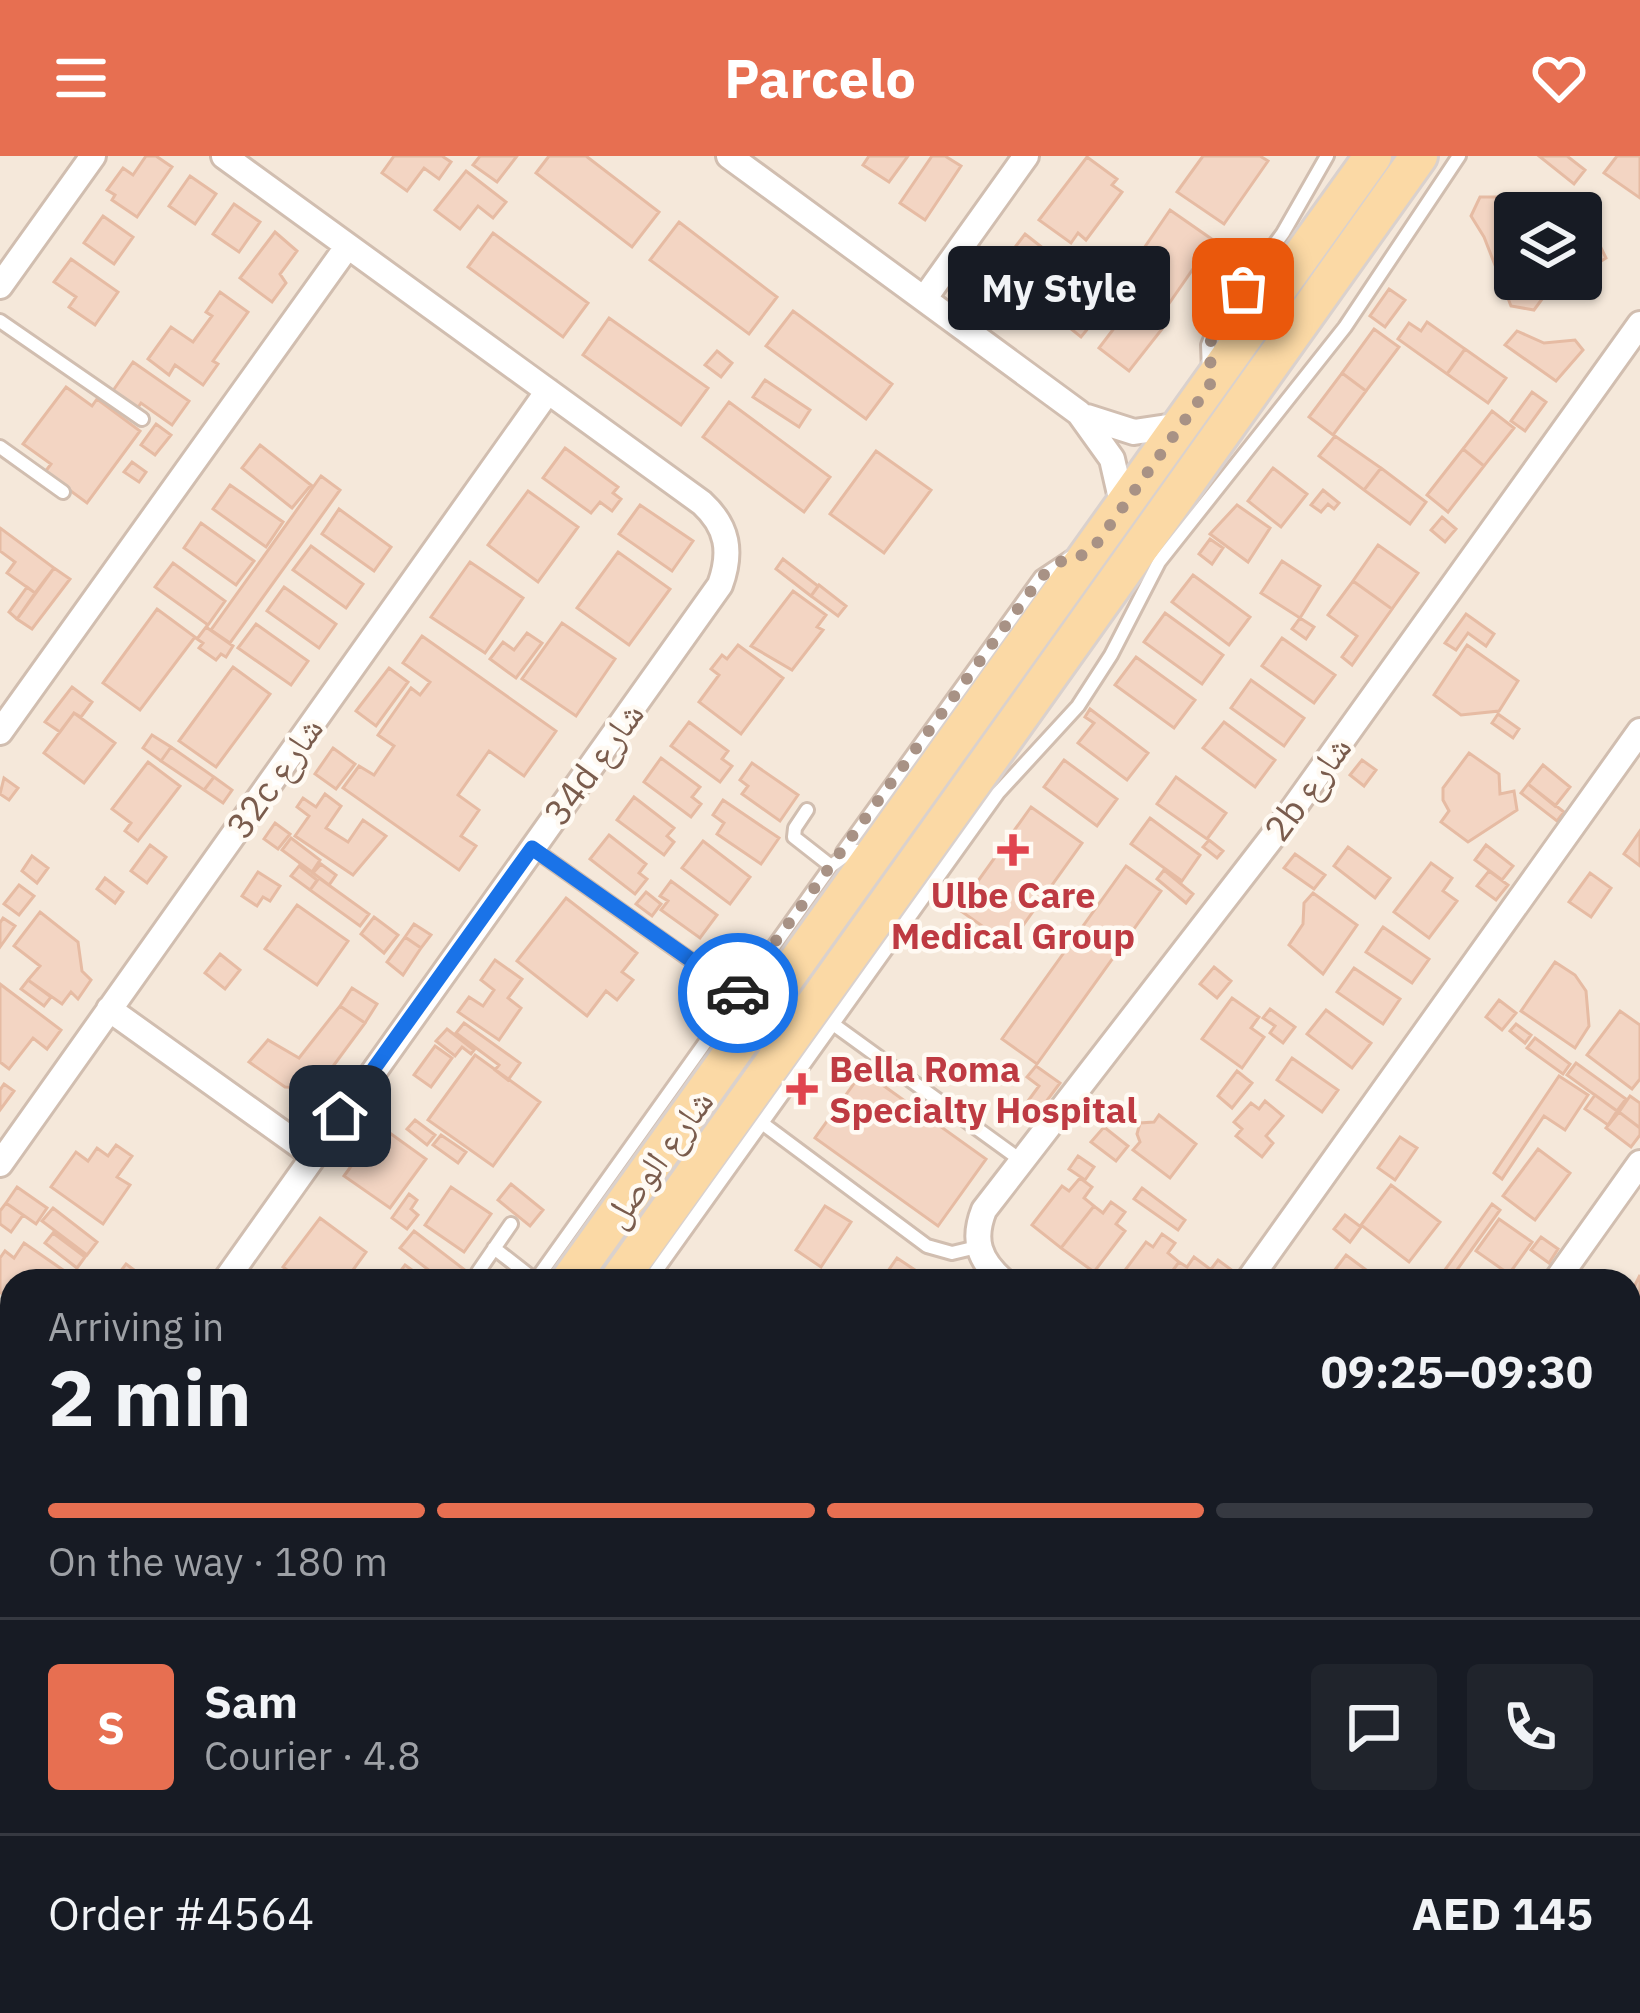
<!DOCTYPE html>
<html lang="en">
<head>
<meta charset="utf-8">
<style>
  :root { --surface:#171b24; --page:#20242c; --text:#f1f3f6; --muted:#9ea1a6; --line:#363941; --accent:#e76f51 }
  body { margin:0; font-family:"IBM Plex Sans","Noto Naskh Arabic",sans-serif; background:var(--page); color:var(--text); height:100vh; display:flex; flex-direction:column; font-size:45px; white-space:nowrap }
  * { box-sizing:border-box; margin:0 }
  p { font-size:39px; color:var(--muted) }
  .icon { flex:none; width:66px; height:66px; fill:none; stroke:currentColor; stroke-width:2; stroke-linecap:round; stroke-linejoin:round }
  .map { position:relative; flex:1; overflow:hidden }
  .sheet { position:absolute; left:0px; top:1113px; width:1641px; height:744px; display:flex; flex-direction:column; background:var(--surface); border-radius:36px 36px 0 0; box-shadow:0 3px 9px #0004 }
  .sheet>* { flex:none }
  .tools { position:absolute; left:1494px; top:36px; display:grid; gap:24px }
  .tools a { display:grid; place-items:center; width:108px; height:108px; border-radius:12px; background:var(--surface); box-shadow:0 3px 9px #0004; font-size:60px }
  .pin { position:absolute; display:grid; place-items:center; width:102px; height:102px; color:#fff; margin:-51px; border-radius:24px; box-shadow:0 6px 18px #0006 }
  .courier { position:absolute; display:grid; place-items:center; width:120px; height:120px; margin:-60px; border:9px solid #1a73e8; border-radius:50%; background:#fff; color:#222; box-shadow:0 3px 15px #0007 }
  .bubble { position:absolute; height:84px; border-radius:12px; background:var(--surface); box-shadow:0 3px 9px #0004; font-size:39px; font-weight:800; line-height:84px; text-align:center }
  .summary em { font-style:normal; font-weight:800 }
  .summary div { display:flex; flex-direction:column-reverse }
  .summary { display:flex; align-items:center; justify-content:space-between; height:204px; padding:0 48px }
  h1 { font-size:78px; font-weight:800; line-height:90px }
  .bar { display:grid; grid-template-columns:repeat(4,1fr); gap:18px 12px; align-content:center; height:144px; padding:0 48px }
  .bar i { height:15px; border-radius:9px; background:var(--line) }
  .bar .on { background:var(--accent) }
  .bar p { grid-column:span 4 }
  .line { display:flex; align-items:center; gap:30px; padding:0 48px; border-top:3px solid var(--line) }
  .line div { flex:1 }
  .round { display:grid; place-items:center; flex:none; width:126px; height:126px; border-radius:12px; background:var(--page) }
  header { display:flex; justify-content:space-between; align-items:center; height:156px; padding:0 48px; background:var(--accent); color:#fff; font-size:54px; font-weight:800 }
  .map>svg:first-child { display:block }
</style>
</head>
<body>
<header><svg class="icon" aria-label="menu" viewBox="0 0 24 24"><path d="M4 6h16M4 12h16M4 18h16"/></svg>Parcelo<svg class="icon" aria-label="heart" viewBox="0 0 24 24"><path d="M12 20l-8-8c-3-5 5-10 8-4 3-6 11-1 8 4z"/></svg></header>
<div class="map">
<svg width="1640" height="1857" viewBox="0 0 1640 1857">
  <rect width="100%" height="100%" fill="#fdf6ec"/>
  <!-- residential -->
  <path fill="#f5e8da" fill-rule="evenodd" d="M0,0H1640V1857H0ZM1515,57H1581V123H1515ZM12,1125H1629V1845H12Z"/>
  <!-- green -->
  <path fill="#d8ecc9" d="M1640,1720V1853L1629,1845V1736Z"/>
  <!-- building -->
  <path fill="#f3d5c3" stroke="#e6bba3" stroke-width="3" d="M146,0H156L172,11L137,61L112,44L115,39L107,34L123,12L133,19Z
    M394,0H442L451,6L439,23L424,12L407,35L382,17Z
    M480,0H517L497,26L473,9Z
    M549,0H586L659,56L632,91L536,17Z
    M869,0H908L889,26L863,9Z
    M932,0H945L961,10L925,64L900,47Z
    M1203,0H1260L1268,5L1224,68L1177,36Z
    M1539,0H1567L1585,14L1574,28Z
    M1617,0H1640V42L1604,17Z
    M1087,1L1117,23L1112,29L1122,36L1086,84L1078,77L1071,87L1039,64Z
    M466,15L506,46L493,62L478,50L460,73L435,54Z
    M190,20L216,38L195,68L169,50Z
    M1480,41H1499L1508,53L1507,74L1515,70V123H1537L1545,139L1534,154L1511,150L1484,81L1471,60Z
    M1566,43L1574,57H1539Z
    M234,48L260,66L239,96L213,78Z
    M1582,53L1606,102L1581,118V57H1574Z
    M1170,54L1213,84L1168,149L1125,120Z
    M103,60L133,81L114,108L84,87Z
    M679,66L777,141L749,178L650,104Z
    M275,76L297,95L280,118L286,127L272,146L240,122Z
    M493,77L588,147L563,181L468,111Z
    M1025,78L1048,96L1043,103L1053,110L1027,144L994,119Z
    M71,103L118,136L95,169L69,151L76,141L54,126Z
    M1087,123L1112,143L1081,181L1050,156L1074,126L1080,131Z
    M1389,133L1405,144L1385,171L1370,160Z
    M220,136L248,156L213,205L218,208L203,229L175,209L169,219L148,203L171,171L193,186L212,160L206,156Z
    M1131,150L1162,173L1129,215L1099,192Z
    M793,155L892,228L866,263L766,190Z
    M609,162L708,232L681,269L583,199Z
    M1427,166L1465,193L1447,218L1398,183L1409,167L1421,175Z
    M1374,173L1399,191L1366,235L1342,217Z
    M1517,175L1544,187L1575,184L1583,194L1556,225L1505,189Z
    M1465,193L1506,222L1488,247L1447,218Z
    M717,195L732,207L721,221L705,209Z
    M133,206L189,245L172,269L141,247L137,253L112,236Z
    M1342,217L1366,235L1333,279L1309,261Z
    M765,224L810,254L799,271L753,241Z
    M66,231L92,250L97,243L140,275L87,347L45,316L51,308L23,288Z
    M1532,236L1546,246L1525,275L1511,265Z
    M729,246L830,321L804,356L703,281Z
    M1492,255L1514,272L1484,310L1463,293Z
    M156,268L171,279L155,299L141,289Z
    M1335,280L1381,312L1364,334L1319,300Z
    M260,289L311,329L292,352L242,312Z
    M565,292L618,331L613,337L621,343L612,355L600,346L591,357L543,322Z
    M1463,293L1484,310L1448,356L1427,339Z
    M876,295L931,334L884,397L830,358Z
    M132,306L146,316L139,326L124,316Z
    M1273,312L1307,338L1281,371L1248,345Z
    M1381,312L1426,346L1410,368L1364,334Z
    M321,320L340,334L230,487L211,474Z
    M230,329L283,366L266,391L213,353Z
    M1323,334L1339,347L1334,353L1328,348L1321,356L1311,349Z
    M528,335L578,371L538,426L488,389Z
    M640,349L693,385L672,415L619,378Z
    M1237,349L1270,372L1248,406L1210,378Z
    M339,353L391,391L374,415L322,378Z
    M1442,361L1456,373L1445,386L1431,374Z
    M201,367L254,405L236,429L184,392Z
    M0,372L54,412L35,437L7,417L15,406L0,395Z
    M1210,383L1223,392L1212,408L1199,398Z
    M1378,389L1418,417L1392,453L1353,425Z
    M311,390L363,428L346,452L293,414Z
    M618,396L670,433L629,489L577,452Z
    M783,403L818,430L811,440L776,413Z
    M1282,405L1320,430L1300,462L1261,437Z
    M470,406L523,442L485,497L431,461Z
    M173,407L225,445L208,469L155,431Z
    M54,412L70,423L32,473L17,463Z
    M1193,419L1250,461L1229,489L1172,446Z
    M1353,425L1392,453L1352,509L1342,501L1357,480L1328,459Z
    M819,429L846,450L838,460L811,440Z
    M27,431L35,437L17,463L9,456Z
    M284,431L336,468L319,492L267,455Z
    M793,435L826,459L817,471L823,474L792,514L751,490Z
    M157,453L195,481L140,554L103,527Z
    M1165,457L1223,499L1202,528L1144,486Z
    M1466,458L1494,478L1486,490L1468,477L1456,494L1445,487Z
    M1300,462L1314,471L1306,483L1292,473Z
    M562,467L615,503L576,560L522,523Z
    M256,468L308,505L291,529L238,492Z
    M206,471L233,490L226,501L221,498L216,504L199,492L203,487L197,483Z
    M527,477L542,487L516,522L490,503L503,486L514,494Z
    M422,480L556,575L524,620L489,595L458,639L479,654L461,680L476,690L459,714L343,632L359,610L374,619L394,590L378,579L411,532L420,539L430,526L403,507Z
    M1282,482L1335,519L1314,547L1262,510Z
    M738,489L783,522L741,578L699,546L719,519L711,513L722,499L727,503Z
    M1467,489L1518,525L1499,555L1461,559L1434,539Z
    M1136,501L1195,544L1174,572L1115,529Z
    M233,511L270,538L216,611L179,585Z
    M389,512L408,526L376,570L356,555Z
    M1251,524L1304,562L1284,590L1231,552Z
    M72,531L92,546L81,561L74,557L60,576L45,566Z
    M1090,553L1148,597L1127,624L1078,587L1094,567L1085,561Z
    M74,557L115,587L84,627L44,597Z
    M1498,558L1519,573L1513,582L1492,567Z
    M689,566L728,595L722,603L732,610L720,626L671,590Z
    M1224,566L1275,604L1255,631L1203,592Z
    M152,579L171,591L161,605L143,592Z
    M171,591L214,621L204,634L161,605Z
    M333,592L355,608L336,633L315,618Z
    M1469,597L1499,618L1500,638L1514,635L1517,654L1468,686L1441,666L1449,655L1443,644V632Z
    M661,602L700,631L692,641L701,648L691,661L644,626Z
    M1064,604L1117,643L1097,670L1044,631Z
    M1362,604L1376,614L1364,630L1350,619Z
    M148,606L180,630L138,685L125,675L131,667L112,653Z
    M752,607L798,639L780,665L742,638L748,630L740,624Z
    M1543,609L1570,631L1555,650L1528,628Z
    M214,621L232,634L223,647L204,634Z
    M1176,621L1226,657L1207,683L1157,648Z
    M4,622L18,632L9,644L0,638Z
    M1528,628L1564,656L1557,665L1521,637Z
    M325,638L341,650L326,672L348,686L363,664L386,680L353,719L295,680L309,660L297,651L303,642L316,651Z
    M634,641L674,672L667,680L674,686L664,699L617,664Z
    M723,644L779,682L761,708L717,678L724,667L713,659Z
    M1031,651L1082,687L1009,789L958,753Z
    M1150,662L1200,699L1182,725L1131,688Z
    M275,667L290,678L278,693L264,683Z
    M1640,675V710L1624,698Z
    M609,679L646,708L639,717L647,723L635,738L590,703Z
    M291,682L320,704L312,716L282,694Z
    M1209,684L1223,695L1217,702L1203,691Z
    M703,685L750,721L730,748L682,712Z
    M150,689L166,701L147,727L131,715Z
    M1486,689L1513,710L1502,724L1475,704Z
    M1348,691L1390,722L1375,742L1334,710Z
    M1295,698L1325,719L1314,733L1284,712Z
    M32,700L48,712L37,727L22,715Z
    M1431,707L1452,722L1443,735L1457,745L1429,782L1394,756Z
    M321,708L336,719L329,729L313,717Z
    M299,710L317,724L310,734L291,720Z
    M1126,710L1161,735L1037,908L1002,883Z
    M1164,714L1193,738L1186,747L1157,723Z
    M1489,715L1508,729L1496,744L1477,730Z
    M258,716L280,730L270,745L263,741L257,750L242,740Z
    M1590,717L1611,732L1591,761L1569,746Z
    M105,722L123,736L115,747L97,733Z
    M319,722L369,758L360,770L310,734Z
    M671,725L717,759L700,782L661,754L668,745L660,740Z
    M19,729L34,740L19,759L4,748Z
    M646,736L661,748L652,760L636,748Z
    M1313,737L1357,769L1323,818L1289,789L1303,768L1304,747Z
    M566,742L637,797L622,816L633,824L617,844L606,835L587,860L517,805Z
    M297,749L348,785L317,829L265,793Z
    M40,756L78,786L82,815L91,824L78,843L71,836L62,848L28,824L40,810L14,790Z
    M374,761L398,779L384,797L361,778Z
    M3,762L15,770L0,791V767Z
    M414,768L431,779L421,792L405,781Z
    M1383,771L1429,803L1412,827L1366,796Z
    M405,781L421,792L403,819L387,806Z
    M220,798L240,814L225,833L205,817Z
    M495,804L522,823L508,842L521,852L499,884L458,856L469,841L483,850L494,834L481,824Z
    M1555,806L1575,819L1586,835L1589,870L1575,892L1521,855Z
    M1214,811L1231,825L1217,842L1200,828Z
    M1354,812L1400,843L1383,868L1337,836Z
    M28,824L51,841L44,850L21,833Z
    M0,828L61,874L47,893L33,882L9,913L0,906Z
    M352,832L377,848L365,867L340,850Z
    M1232,842L1259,861L1251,872L1264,881L1242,912L1202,883Z
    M1499,844L1516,857L1502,874L1486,861Z
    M340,850L365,867L317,932L285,931L249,906L268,884L299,902Z
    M1270,853L1295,871L1283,887L1270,877L1275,870L1263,862Z
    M1326,854L1371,887L1352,912L1307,878Z
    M1620,855L1640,869V923L1632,933L1587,899Z
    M464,867L520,907L508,924L495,914L499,909L456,877Z
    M1516,868L1531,879L1525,887L1510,875Z
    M447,873L474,894L471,898L462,891L455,900L436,885Z
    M1535,882L1570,908L1563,918L1527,892Z
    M435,890L452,902L431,931L414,919Z
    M475,899L540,946L493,1010L428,964Z
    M1292,902L1338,934L1322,956L1277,924Z
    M1576,907L1626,943L1617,955L1567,919Z
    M1036,910L1060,927L1040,954L1028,945L1039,930L1027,921Z
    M863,915L986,1003L938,1070L815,982Z
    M1237,915L1252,927L1232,952L1218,940Z
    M1559,920L1588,939L1565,974L1544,960L1502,1023L1494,1017Z
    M4,928L14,935L0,954V934Z
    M1595,939L1617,955L1608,969L1585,953Z
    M1630,940L1640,947V972L1619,956Z
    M1265,945L1283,960L1266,980L1273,987L1262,1001L1236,980L1242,973L1234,966L1251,947L1259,953Z
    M1619,956L1640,972V979L1631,991L1606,972Z
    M1159,959L1196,988L1170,1022L1133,994L1140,986L1137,978L1140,967L1154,966Z
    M415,964L435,979L427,989L407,973Z
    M380,970L426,1003L390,1052L344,1020Z
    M1104,971L1128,990L1116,1005L1091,986Z
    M441,979L466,996L458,1007L433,989Z
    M1400,981L1417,992L1395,1024L1378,1012Z
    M116,989L132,1000L117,1021L130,1029L103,1068L51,1031L76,996L88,1005L97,992L108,1000Z
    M1538,993L1570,1017L1535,1064L1503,1040Z
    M1078,1000L1094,1011L1085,1024L1069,1013Z
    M1080,1022L1092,1031L1084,1042L1094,1050L1061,1092L1032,1069L1062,1030L1069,1035Z
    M511,1028L543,1054L530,1070L498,1044Z
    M1391,1029L1440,1066L1409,1106L1361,1069Z
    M17,1031L47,1052L36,1068L6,1047Z
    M451,1031L491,1058L464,1096L425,1069Z
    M1142,1032L1185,1064L1178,1074L1134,1043Z
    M409,1038L417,1044L411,1053L418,1059L407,1073L392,1062Z
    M1111,1046L1125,1056L1116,1068L1125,1075L1094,1116L1061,1092L1094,1050L1103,1057Z
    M6,1047L23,1059L11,1076L0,1068V1055Z
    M1492,1048L1500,1054L1449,1125H1437Z
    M825,1050L851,1066L821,1111L796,1094Z
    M53,1052L97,1086L87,1099L42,1065Z
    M1345,1059L1361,1071L1350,1086L1334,1073Z
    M320,1062L366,1096L345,1125H302L283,1111Z
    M1499,1063L1532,1086L1509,1118L1476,1095Z
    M414,1075L470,1118L465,1125H443L400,1092Z
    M53,1077L85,1101L77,1112L45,1087Z
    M1162,1078L1175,1087L1168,1097L1179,1106L1165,1125H1117L1146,1086L1153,1091Z
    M1541,1081L1558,1093L1549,1107L1531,1094Z
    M24,1087L63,1114L56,1125H12V1145L0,1136V1102L5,1095L14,1102Z
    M1346,1099L1381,1125L1328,1123Z
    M1194,1101L1210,1113L1200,1125H1165L1179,1106L1187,1111Z
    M897,1102L924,1120L920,1125H881Z
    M1218,1104L1233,1115L1226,1125L1208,1117Z
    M126,1108L145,1122L143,1125H125L117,1120Z
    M405,1109L427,1125H393Z
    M1640,1119V1148L1629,1141Z
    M1629,1157L1640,1165V1189L1631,1201Z
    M0,1168L12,1177V1184L0,1200Z
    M1,1223L12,1231V1245L0,1237Z
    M1640,1243V1277L1629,1269V1258Z
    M12,1280V1341L11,1342L2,1335L0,1338V1285L4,1289Z
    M1630,1288L1640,1296V1338L1629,1329Z
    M12,1470V1492L0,1508V1486Z
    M8,1504L12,1508V1587L0,1578V1514Z
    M12,1654V1701L0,1692V1670Z
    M180,1845H198L215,1857H172Z
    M311,1845H369L361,1857H303Z
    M483,1845H493L509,1857H474Z
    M493,1845H537L528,1857H509Z
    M583,1845H593L610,1857H574Z
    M864,1845H925L917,1857H875L862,1848Z
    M1218,1845H1226L1243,1857H1209Z
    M1330,1845H1397L1404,1850L1399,1857H1322Z"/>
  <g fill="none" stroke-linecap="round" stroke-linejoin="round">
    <!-- service casing -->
    <g stroke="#d1beb0" stroke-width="18">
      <path id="service" d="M0,165L142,263
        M1209,216L1208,189L1216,169L1283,77L1327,0
        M0,291L63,336
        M807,654L795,672L794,681L831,710
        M532,692L740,839
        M843,696L1041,421L1071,401
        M833,868L1019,1003
        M762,967L927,1090L952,1097L977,1091
        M494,1092L535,1124
        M478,1116L511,1068
        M535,1125L831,710L851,695H868
        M649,1125L998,637L1078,550L1111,499L1159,406L1345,171L1459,0
        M1629,1427L1640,1412
        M1629,1463L1640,1472
        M1629,1674L1640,1658
        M0,1720L12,1729
        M150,1857L158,1845"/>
    </g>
    <!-- minor casing -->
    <g stroke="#d1beb0" stroke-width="30">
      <path id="minor" d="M224,0L702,347C728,371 732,396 720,429L225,1125
        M729,0L1079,257L1112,303L1123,351
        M0,130L93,0
        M924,143L1026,0
        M1087,261L1134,276L1181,269
        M0,576L347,91
        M109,853L313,999
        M0,1008L548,235
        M1003,1125C979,1104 972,1084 984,1054L1280,671L1640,168
        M1248,1125L1640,575
        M1556,1125L1640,1007
        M0,1439L12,1422
        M1629,1501L1640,1486
        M626,1845L642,1857
        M1050,1845L1066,1857
        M1530,1845L1546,1857
        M435,1857L443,1845
        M1014,1857L1022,1845"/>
    </g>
    <!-- primary casing -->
    <g stroke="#dad1cd" stroke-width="42">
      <path id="primary" d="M569,1125L1373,0
        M618,1125L1419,0
        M14,1857L24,1845
        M65,1857L73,1845
        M103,1857L111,1845"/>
    </g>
    <!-- service -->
    <use href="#service" stroke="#fff" stroke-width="12"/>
    <!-- minor -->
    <use href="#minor" stroke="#fff" stroke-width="24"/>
    <!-- primary -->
    <use href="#primary" stroke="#fbd9a5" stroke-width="36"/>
  </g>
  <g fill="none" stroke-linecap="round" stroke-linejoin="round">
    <!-- done -->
    <path stroke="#a89285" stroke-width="12" stroke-dasharray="0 21.6" d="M738,837L1041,421L1063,404L1090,397L1210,229L1211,179L1243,133"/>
    <!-- route -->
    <path stroke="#1a73e8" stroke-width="15" d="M340,960L532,692L738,837"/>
  </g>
  <!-- markers -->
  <g fill="#e0444e" stroke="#fffaf3" stroke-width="4.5">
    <path d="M1007 676h12v12h12v12h-12v12h-12v-12h-12v-12h12z"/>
    <path d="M796 915h12v12h12v12h-12v12h-12v-12h-12v-12h12z"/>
  </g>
  <g text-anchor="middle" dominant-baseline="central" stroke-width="9" stroke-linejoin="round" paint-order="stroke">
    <!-- street labels -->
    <g font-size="36" fill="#7a5c4d" stroke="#fffaf3">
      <text transform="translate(593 607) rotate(-54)">34d شارع</text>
      <text transform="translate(274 621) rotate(-55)">32c شارع</text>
      <text transform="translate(1307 632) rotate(-54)">2b شارع</text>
      <text transform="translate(657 1002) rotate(-54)">شارع الوصل</text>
    </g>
    <!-- health labels -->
    <g font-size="36" font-weight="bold" fill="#be3a42" stroke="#fffaf3">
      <text x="1013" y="738">Ulbe Care<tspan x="1013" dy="41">Medical Group</tspan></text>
      <text x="829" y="912" text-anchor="start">Bella Roma<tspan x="829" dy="41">Specialty Hospital</tspan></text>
    </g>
  </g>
</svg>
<div class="tools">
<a><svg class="icon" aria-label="layers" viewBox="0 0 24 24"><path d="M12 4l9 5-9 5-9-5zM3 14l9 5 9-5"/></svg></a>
</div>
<div class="pin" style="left:1243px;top:133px;background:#ea580c"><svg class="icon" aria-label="bag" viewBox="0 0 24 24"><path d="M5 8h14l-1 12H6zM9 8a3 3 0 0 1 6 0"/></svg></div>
<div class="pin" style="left:340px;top:960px;background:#1f2937"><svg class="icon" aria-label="home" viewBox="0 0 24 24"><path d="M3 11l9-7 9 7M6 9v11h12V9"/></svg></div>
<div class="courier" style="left:738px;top:837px"><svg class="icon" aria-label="car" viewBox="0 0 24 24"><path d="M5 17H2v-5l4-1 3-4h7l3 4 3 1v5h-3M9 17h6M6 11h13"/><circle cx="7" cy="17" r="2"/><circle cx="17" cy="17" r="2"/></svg></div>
<div class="bubble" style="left:948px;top:90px;width:222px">My Style</div>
<section class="sheet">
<div class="summary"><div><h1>2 min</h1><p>Arriving in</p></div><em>09:25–09:30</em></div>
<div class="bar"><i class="on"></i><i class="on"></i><i class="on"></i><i></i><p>On the way · 180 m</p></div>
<div class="line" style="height:216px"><b class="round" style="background:var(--accent);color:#fff">S</b><div><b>Sam</b><p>Courier · 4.8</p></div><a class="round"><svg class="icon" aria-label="chat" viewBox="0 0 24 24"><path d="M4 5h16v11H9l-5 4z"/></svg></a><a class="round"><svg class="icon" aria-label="phone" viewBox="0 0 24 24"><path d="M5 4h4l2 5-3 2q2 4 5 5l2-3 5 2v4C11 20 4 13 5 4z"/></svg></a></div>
<div class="line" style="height:156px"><div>Order #4564</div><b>AED 145</b></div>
</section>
</div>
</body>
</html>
